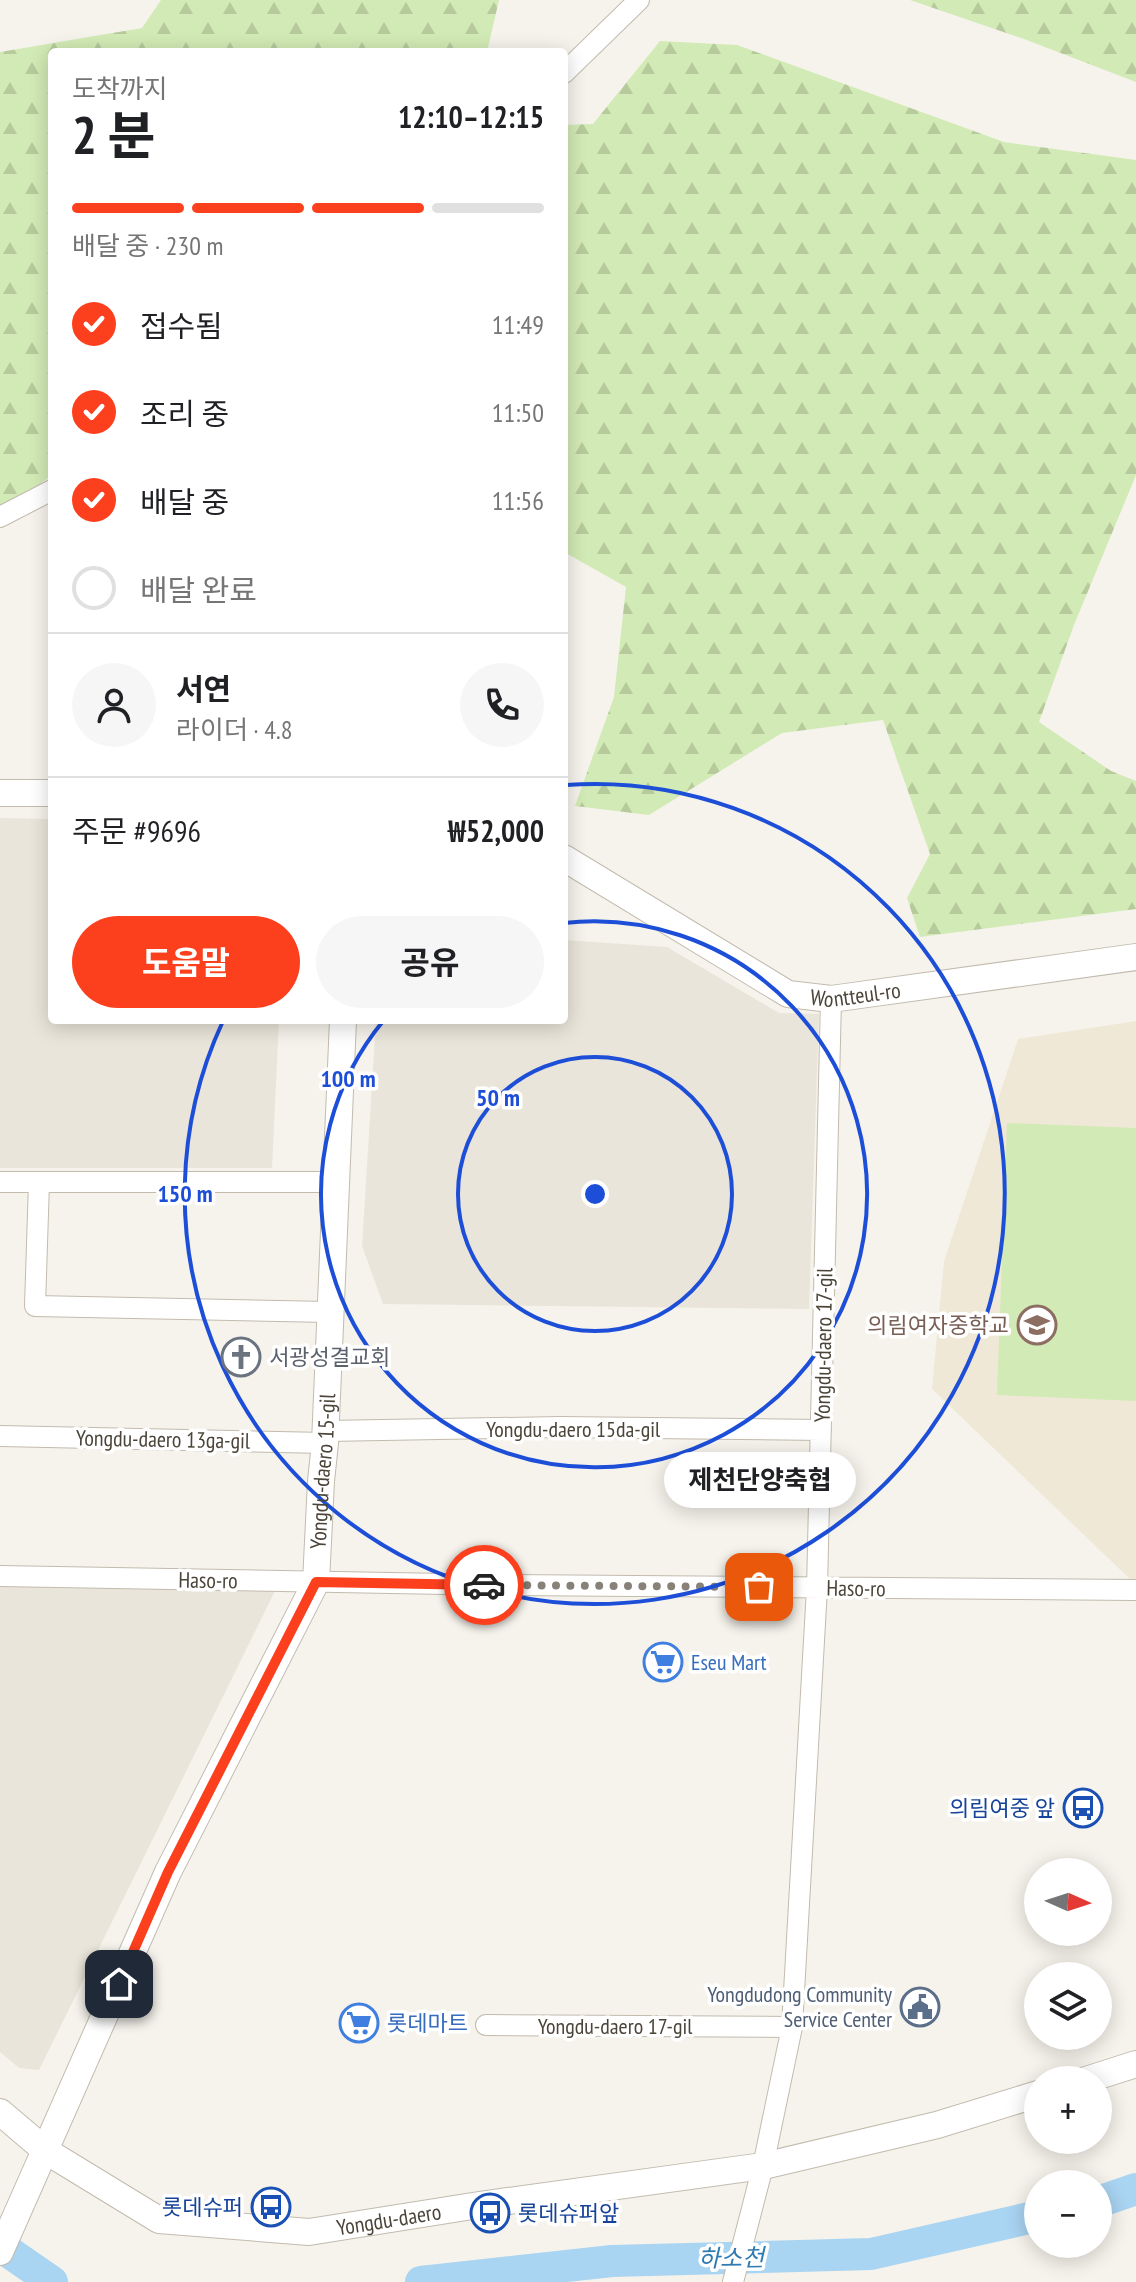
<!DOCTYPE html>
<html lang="ko">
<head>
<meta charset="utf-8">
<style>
  :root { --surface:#fff; --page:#f6f6f6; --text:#202124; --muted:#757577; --line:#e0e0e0; --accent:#fc3f1d }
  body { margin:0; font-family:"PT Sans Narrow","Noto Sans KR",sans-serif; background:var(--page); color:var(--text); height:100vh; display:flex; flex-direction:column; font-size:30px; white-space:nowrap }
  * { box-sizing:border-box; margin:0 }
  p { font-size:26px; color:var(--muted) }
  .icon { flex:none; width:44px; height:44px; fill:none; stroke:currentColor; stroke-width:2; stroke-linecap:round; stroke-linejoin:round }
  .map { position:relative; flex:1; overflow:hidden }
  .side { position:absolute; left:48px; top:48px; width:520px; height:976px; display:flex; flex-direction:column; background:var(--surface); border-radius:8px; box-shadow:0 4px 20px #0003 }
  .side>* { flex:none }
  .needle { width:52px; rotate:93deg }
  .controls { position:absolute; left:1024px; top:1858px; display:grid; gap:16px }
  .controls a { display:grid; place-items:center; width:88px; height:88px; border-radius:50%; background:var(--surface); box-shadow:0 4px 20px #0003; font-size:40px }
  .pin { position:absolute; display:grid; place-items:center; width:68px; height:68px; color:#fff; margin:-34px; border-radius:16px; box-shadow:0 4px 12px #0006 }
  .courier { position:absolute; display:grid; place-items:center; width:80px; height:80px; margin:-40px; border:6px solid #fc3f1d; border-radius:50%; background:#fff; color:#222; box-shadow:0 2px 10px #0007 }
  .bubble { position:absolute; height:56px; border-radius:28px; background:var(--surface); box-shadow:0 4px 20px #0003; font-size:26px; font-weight:700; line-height:56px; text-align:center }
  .overview em { font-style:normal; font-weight:700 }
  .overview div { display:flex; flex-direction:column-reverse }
  .overview { display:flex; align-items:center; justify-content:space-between; height:136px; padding:0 24px }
  h1 { font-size:52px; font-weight:700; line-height:60px }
  .bar { display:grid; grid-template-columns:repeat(4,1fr); gap:12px 8px; align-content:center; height:96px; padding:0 24px }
  .bar i { height:10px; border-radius:6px; background:var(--line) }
  .bar .active { background:var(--accent) }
  .bar p { grid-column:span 4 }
  .line { display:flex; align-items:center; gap:20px; padding:0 24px; border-top:2px solid var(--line) }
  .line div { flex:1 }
  .round { display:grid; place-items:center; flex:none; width:84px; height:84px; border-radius:42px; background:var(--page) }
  ol { padding:0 24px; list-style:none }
  li { display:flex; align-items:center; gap:24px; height:88px }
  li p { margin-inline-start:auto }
  li .icon { padding:8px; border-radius:50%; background:var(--accent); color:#fff; stroke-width:4 }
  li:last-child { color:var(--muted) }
  li i { width:44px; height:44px; border:4px solid var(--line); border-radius:50% }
  .action { display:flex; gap:16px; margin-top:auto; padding:16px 24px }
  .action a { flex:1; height:92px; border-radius:48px; background:var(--accent); color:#fff; font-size:32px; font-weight:700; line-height:92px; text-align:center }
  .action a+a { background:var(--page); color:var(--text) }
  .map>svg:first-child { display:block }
</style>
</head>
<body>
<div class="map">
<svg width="1136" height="2282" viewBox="0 0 1136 2282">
  <defs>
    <pattern id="forest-firs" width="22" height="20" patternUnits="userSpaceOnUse" patternTransform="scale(2)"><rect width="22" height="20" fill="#d2eab5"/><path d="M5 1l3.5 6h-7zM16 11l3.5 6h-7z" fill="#b6ca9c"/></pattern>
  </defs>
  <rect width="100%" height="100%" fill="#f6f3ec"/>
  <!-- residential -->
  <path fill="#eae5da" d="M0,818L52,819V1020H279L272,1168H0Z
    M564,940L667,947L779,1013L819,1014L809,1309L383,1304L362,1246L376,1020H564Z
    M0,1584L276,1589L39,2070L19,2068L0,2052Z"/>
  <!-- education -->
  <path fill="#efe8d6" d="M1136,1021V1580L1133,1582L932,1389L944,1261L1018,1039Z"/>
  <!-- forest -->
  <path fill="url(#forest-firs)" d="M161,0H499L487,52H52V475L0,515V52L142,28Z
    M910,0H1136V82L1024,39Z
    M660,41L737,45L1004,142L1136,160V475L1074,625L1039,722L1111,771L1136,781V909L920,937L907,898L930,854L883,720L782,733L649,815L575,806L614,697L626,587L564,552V125L593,124Z"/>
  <!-- pitch -->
  <path fill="#d2eab5" d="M1007,1123L1136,1128V1401L997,1395Z"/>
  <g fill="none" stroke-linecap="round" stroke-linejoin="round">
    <!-- river -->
    <path stroke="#a9d4f2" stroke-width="32" d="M1098,2202L1136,2189
      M0,2246L52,2282
      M421,2282L612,2261L871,2254L1038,2216"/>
    <!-- minor casing -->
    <g stroke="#c2bbae" stroke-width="22">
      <path id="minor" d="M564,73L639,0
        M0,517L52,490
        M0,1182H335
        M39,1182L35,1306L329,1312
        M326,1431L560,1427L821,1430
        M0,1436L325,1443
        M0,1576L501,1585L1136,1590
        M486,2025L792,2027
        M733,2282L763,2166L792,2027L817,1588L831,999"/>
    </g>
    <!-- tertiary casing -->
    <g stroke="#c2bbae" stroke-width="28">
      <g id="tertiary">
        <path d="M0,793H52"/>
        <path id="s1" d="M564,858L788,994L831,999L1136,957"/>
        <path d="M1086,2080L1136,2064"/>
        <path id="s2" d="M0,2112L46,2151L159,2220L309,2232L479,2205L763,2166L937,2125L1038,2094"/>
        <path id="s3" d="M0,2252L168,1872L316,1582L321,1481L325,1443L343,1020"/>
      </g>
    </g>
    <!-- minor -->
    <use href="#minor" stroke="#fff" stroke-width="20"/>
    <!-- tertiary -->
    <use href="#tertiary" stroke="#fff" stroke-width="26"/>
  </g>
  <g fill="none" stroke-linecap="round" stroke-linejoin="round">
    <!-- done -->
    <path stroke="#878178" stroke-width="8" stroke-dasharray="0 14.4" d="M484,1585L759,1587"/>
    <!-- route -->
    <path stroke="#fc3f1d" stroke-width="10" d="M119,1984L168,1872L316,1582L484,1585"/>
  </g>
  <!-- distance rings -->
  <g fill="none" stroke="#1d4ed8" stroke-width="4">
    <circle cx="595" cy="1194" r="137"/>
    <path d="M564 923A273 273 0 1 1 384 1020"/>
    <path d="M566 785A410 410 0 1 1 223 1021"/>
  </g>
  <!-- icons -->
  <defs>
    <g id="school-ring" transform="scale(2)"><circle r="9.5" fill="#fff" stroke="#8d6e63" stroke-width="1.5"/><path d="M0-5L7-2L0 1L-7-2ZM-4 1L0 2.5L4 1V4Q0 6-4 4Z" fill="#8d6e63"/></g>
    <g id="church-ring" transform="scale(2)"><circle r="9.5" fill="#fff" stroke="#6b7280" stroke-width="1.5"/><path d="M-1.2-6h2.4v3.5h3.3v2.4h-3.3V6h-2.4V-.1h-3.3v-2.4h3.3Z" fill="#6b7280"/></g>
    <g id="supermarket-ring" transform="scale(2)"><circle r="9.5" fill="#fff" stroke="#3f7fe0" stroke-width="1.5"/><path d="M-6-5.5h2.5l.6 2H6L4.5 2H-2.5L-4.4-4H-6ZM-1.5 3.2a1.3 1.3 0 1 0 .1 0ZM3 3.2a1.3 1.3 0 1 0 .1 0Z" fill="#3f7fe0"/></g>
    <g id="bus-ring" transform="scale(2)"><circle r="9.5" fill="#fff" stroke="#1a4fb4" stroke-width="1.5"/><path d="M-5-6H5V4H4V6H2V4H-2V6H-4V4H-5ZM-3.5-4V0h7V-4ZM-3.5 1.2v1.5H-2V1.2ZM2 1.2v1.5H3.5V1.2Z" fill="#1a4fb4"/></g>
    <g id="civic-ring" transform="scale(2)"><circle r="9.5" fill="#fff" stroke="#5c6f8a" stroke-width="1.5"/><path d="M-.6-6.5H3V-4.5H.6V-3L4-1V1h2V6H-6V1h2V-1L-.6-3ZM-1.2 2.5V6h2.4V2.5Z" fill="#5c6f8a"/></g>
  </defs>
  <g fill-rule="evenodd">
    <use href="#school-ring" x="1037" y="1325"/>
    <use href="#church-ring" x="241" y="1357"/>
    <use href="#supermarket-ring" x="663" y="1662"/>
    <use href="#bus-ring" x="1083" y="1808"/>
    <use href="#civic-ring" x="920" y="2007"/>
    <use href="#supermarket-ring" x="359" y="2023"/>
    <use href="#bus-ring" x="271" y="2207"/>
    <use href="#bus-ring" x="490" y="2213"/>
  </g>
  <g text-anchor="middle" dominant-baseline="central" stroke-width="7" stroke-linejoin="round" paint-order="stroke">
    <!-- street labels -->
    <g font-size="22" fill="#4b4439" stroke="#fff">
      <text stroke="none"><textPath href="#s1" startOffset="330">Wontteul-ro</textPath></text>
      <text transform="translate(823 1345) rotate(-89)">Yongdu-daero 17-gil</text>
      <text x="573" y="1429">Yongdu-daero 15da-gil</text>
      <text transform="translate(163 1439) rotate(1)">Yongdu-daero 13ga-gil</text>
      <text stroke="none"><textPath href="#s3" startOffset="852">Yongdu-daero 15-gil</textPath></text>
      <text transform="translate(208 1580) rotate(1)">Haso-ro</text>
      <text transform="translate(856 1588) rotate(1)">Haso-ro</text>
      <text x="615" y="2026">Yongdu-daero 17-gil</text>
      <text stroke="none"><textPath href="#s2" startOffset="424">Yongdu-daero</textPath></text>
    </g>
    <!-- education labels -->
    <g font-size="22" fill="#785e54" stroke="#fff" text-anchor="end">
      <text x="1009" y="1325">의림여자중학교</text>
    </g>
    <!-- worship labels -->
    <g font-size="22" fill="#5b616d" stroke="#fff" text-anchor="start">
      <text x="269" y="1357">서광성결교회</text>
    </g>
    <!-- shop labels -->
    <g font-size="22" fill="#366cbe" stroke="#fff" text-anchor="start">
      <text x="691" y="1662">Eseu Mart</text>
      <text x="387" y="2023">롯데마트</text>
    </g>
    <!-- transit labels -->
    <g font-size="22" fill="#164399" stroke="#fff" text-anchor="end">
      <text x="1055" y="1808">의림여중 앞</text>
      <text x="243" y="2207">롯데슈퍼</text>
      <text x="518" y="2213" text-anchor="start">롯데슈퍼앞</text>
    </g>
    <!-- service labels -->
    <g font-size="22" fill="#4e5e75" stroke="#fff" text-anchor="end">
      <text x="892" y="1994">Yongdudong Community<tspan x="892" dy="25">Service Center</tspan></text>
    </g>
    <!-- water labels -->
    <g font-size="24" font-style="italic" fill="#2e7ab2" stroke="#fff">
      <text transform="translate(731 2258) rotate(-1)">하소천</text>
    </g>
  </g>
  <circle cx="595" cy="1194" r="12" fill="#1d4ed8" stroke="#fff" stroke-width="4"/>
  <g font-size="24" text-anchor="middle" font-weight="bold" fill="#1d4ed8" stroke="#fff" stroke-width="7" stroke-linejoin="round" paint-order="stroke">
    <text x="348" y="1087">100 m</text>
    <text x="498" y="1106">50 m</text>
    <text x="185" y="1202">150 m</text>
  </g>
</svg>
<div class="controls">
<a><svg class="needle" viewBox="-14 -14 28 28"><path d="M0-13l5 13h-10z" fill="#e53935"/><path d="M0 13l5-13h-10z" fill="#757577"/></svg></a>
<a><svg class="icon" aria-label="layers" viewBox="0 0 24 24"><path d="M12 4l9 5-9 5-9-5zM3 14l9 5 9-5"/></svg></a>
<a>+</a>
<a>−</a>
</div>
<div class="pin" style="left:759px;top:1587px;background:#ea580c"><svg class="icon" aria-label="bag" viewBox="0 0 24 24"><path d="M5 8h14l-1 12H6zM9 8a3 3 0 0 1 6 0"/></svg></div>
<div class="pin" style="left:119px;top:1984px;background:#1f2937"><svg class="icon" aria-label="home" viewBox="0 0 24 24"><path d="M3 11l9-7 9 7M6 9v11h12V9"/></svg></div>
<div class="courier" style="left:484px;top:1585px"><svg class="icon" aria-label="car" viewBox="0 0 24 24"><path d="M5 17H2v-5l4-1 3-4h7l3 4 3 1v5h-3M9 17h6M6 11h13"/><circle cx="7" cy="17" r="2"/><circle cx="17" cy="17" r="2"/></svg></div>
<div class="bubble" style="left:664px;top:1452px;width:192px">제천단양축협</div>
<section class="side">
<div class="overview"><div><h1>2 분</h1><p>도착까지</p></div><em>12:10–12:15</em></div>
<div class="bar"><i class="active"></i><i class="active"></i><i class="active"></i><i></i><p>배달 중 · 230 m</p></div>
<ol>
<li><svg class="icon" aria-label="check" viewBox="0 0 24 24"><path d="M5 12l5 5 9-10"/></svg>접수됨<p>11:49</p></li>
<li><svg class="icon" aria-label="check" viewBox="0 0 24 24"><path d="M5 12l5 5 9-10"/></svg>조리 중<p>11:50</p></li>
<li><svg class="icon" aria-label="check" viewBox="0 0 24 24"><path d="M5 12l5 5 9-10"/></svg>배달 중<p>11:56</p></li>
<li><i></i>배달 완료</li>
</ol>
<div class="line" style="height:144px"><a class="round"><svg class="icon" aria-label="person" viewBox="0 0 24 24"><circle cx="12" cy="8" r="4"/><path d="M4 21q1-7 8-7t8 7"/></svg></a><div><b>서연</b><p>라이더 · 4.8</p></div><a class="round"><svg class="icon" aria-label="phone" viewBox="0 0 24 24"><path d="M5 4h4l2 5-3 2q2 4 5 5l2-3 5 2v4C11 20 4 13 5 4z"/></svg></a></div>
<div class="line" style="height:104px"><div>주문 #9696</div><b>₩52,000</b></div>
<div class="action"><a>도움말</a><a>공유</a></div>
</section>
</div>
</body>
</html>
